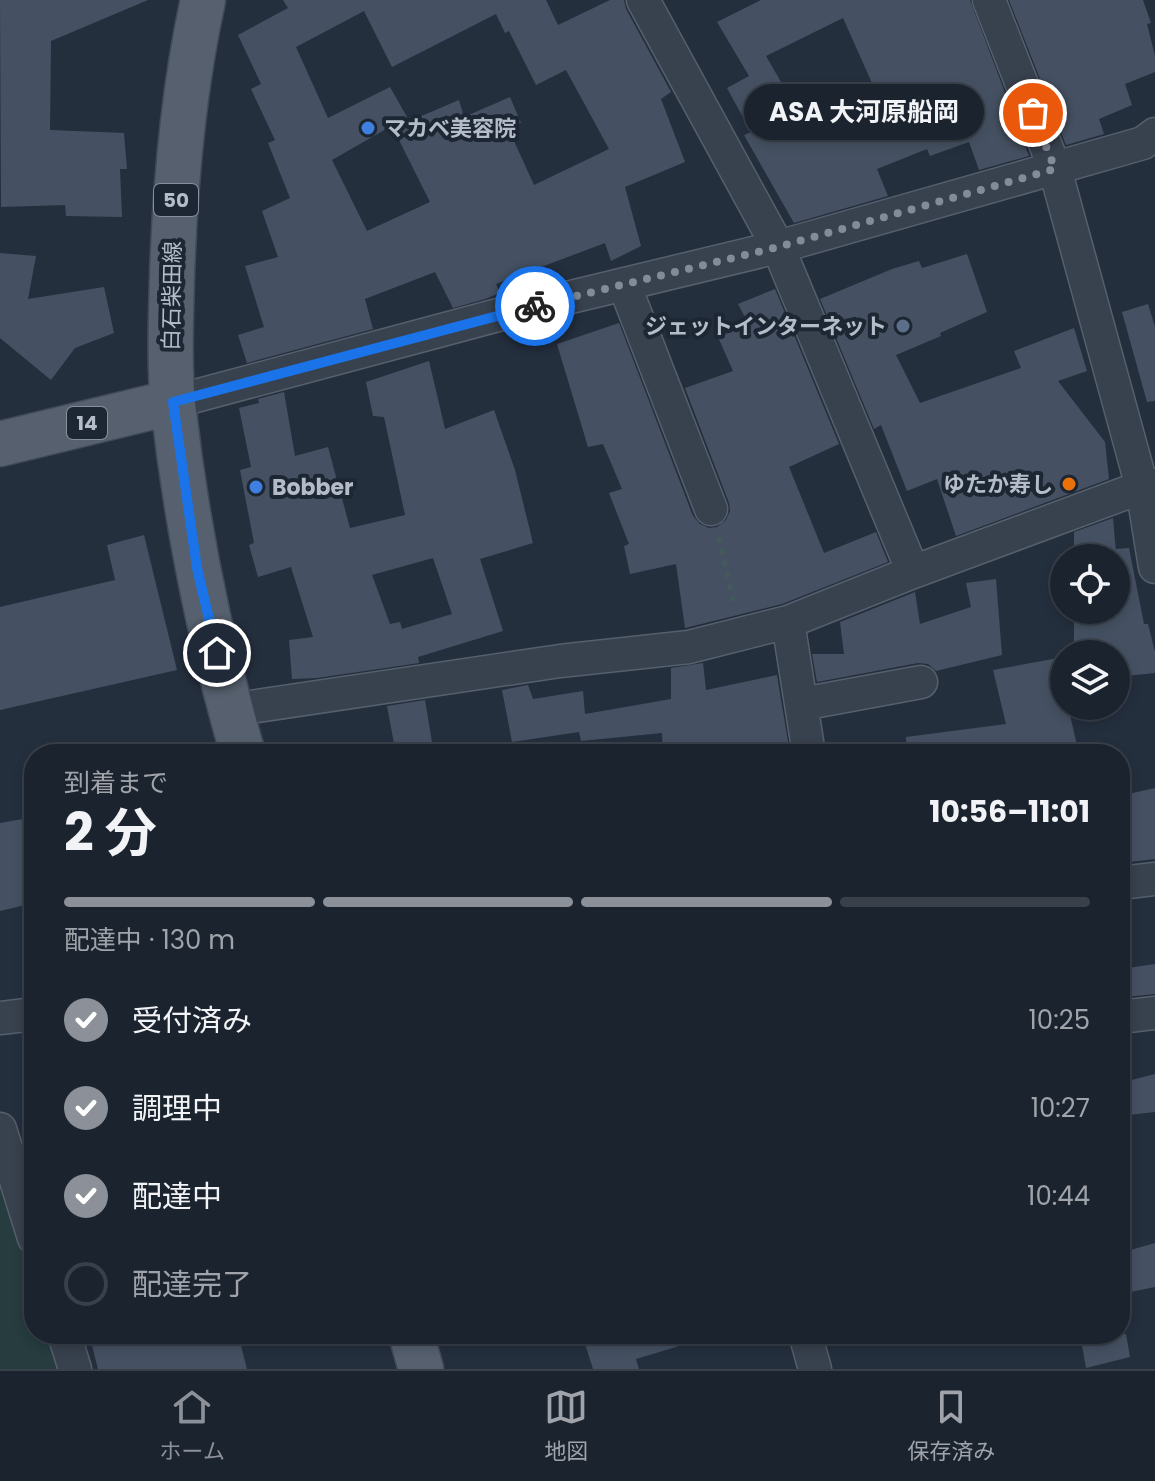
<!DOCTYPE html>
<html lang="ja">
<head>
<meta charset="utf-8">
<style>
  :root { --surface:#1b232e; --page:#282f3a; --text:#f1f3f6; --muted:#a0a4aa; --line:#39404a; --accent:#8c9099 }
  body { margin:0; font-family:Poppins,"Noto Sans JP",sans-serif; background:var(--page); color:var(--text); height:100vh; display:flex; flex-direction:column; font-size:30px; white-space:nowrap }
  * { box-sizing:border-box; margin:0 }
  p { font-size:26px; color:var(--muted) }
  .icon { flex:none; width:44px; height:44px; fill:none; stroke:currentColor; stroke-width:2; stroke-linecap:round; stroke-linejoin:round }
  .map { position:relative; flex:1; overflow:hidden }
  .side { position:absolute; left:24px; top:744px; width:1106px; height:600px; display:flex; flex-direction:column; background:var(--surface); border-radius:32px; box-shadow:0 4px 12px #0003,0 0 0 2px var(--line) }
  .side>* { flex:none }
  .tools { position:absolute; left:1050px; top:544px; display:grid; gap:16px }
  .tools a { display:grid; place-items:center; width:80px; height:80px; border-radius:50%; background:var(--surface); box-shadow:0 4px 12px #0003,0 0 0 2px var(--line); font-size:40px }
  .pin { position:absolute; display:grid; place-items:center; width:68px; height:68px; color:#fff; margin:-34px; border:4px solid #fff; border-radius:50%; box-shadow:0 2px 8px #0007 }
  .courier { position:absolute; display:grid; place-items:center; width:80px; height:80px; margin:-40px; border:6px solid #1a73e8; border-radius:50%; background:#fff; color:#222; box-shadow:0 2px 10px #0007 }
  .bubble { position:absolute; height:56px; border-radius:28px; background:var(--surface); box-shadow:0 4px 12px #0003,0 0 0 2px var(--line); font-size:26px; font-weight:700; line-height:56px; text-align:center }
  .head em { font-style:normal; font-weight:700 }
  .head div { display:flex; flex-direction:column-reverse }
  .head { display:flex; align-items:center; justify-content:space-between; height:136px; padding:0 40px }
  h1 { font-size:52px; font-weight:700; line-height:60px }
  .bar { display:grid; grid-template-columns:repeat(4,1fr); gap:12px 8px; align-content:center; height:96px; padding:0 40px }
  .bar i { height:10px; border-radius:6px; background:var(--line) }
  .bar .active { background:var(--accent) }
  .bar p { grid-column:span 4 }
  ol { padding:0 40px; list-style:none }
  li { display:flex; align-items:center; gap:24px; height:88px }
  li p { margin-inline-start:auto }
  li .icon { padding:8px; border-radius:50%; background:var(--accent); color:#fff; stroke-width:4 }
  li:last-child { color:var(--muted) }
  li i { width:44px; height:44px; border:4px solid var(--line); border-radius:50% }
  .tabs { display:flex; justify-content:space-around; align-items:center; height:112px; border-top:2px solid var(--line); background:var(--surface); font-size:22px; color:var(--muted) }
  .tabs a { display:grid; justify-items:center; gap:4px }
  .tabs .active { color:var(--accent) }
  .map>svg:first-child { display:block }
</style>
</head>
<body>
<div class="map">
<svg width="1155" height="1369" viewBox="0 0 1155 1369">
  <rect width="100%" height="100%" fill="#242f3e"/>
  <!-- green -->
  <path fill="#263c3f" d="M0,1166L34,1276V1334H52L63,1369H0Z"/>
  <!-- building -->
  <path fill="#455162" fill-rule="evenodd" d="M0,0H148L51,41L50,130L124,133L127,169H120L122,217L66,216L65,205L1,207Z
    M283,0H546L558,25L610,0H624L626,9L671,92L661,99L685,162L625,187L641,246L611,261L605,243L496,284L500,293L485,299L453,308L435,272L365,299L373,329L247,363L238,335L264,327L245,266L278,257L262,211L290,198L268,143L275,140L251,89L261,84L238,35L288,8ZM364,11L392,67L496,14L505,33L509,31L536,85L566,70L609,149L534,185L508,128L521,123L510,97L464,117L459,100L393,128L430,202L367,231L332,160L407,117L390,87L328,118L296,47Z
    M761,0H970L1029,156L979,170L969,142L930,156L927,149L877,169L888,196L794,223L744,135L751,132L727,88L749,76L717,22ZM843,18L880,101L806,125L766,56Z
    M1009,0H1143L1151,23L1147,24L1155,56V72L1125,84L1132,105L1099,119L1104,134L1066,145Z
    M0,253L36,256L28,299L104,287L114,333L75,348L51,380L0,338Z
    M967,254L987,312L940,333L941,336L896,355L920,403L1021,368L1014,351L1074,328L1087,371L1058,381L1105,442L1109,479L956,536L937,479L907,491L881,425L874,429L820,299L892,269L919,261L922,268Z
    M775,289L839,444L789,467L824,553L876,532L888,562L782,604L685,628L676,564L630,574L624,546L629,544L609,493L622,489L603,444L588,447L557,344L619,323L693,516L700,524L709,528L717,527L726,520L730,511L729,503L685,388L733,371L718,337L749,325L738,304Z
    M1148,304L1155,327V401L1147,402L1122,312Z
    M429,361L445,429L494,410L515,470L533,543L480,559L503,631L418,657L419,663L317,678L292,679L289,640L313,637L291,567L258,577L249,545L254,543L240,470L251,467L239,408L259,403L258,399L284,392L295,456L328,447L350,528L405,515L384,417L373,416L366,382ZM433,558L452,614L402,629L400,622L390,624L372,575Z
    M1113,518L1116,552V549L1129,548L1144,624H1148L1155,652V673L1116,677V654H1074V610H1116V558H1074V532Z
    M144,535L177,670L0,710V607L115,580L107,545Z
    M996,579L1002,655L936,671L928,664L918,663L817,682L812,654H844L840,622L915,592L920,624L971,607L966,583Z
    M1064,657V706H1068L1078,750L1061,754H907L906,737L1006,724L993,670Z
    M703,663L706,690L777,675L790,754H663L662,733L581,741L579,732L512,742L502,690L528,685L533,699L583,691L585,714L671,699V668Z
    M425,700L434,754H396L387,706Z
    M1155,788V859L1120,863V796Z
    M34,817V903L0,911V823Z
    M1155,964V994L1125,997L1121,969Z
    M1155,1074V1112L1120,1116V1083Z
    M1155,1243V1287L1120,1294V1253Z
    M89,1334H238L247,1369H98Z
    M629,1334H695L696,1341L636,1359L639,1369H593L585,1344Z
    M1080,1334H1126L1130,1357L1086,1368Z"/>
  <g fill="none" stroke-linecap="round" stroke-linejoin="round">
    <!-- minor casing -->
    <g stroke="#565f6c" stroke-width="35">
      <path id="minor" d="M643,0L778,247L913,572
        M989,0L1055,169L1142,487L1155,567
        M624,284L711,509
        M173,402L513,311L778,247L1143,143L1155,134
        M788,622L809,754
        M802,704L921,682
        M230,710L560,661L689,647L788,622L913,572L1142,487L1155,485
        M1120,883L1155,879
        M1120,1017L1155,1013
        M0,1018L34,1014
        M0,1129L34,1238
        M64,1334L75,1369
        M805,1334L815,1369"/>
    </g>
    <!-- primary casing -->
    <g stroke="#414a57" stroke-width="47">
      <path id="primary" d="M203,0C183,91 175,184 172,277C171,319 169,362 173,404C186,522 210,640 243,754
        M0,444L173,402
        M411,1334L421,1369"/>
    </g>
    <!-- path -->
    <path stroke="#44595c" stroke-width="5" stroke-dasharray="6 6" stroke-linecap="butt" d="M719,537L734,605"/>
    <!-- minor -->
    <use href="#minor" stroke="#38414e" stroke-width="32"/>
    <!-- primary -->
    <use href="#primary" stroke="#56606e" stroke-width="44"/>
  </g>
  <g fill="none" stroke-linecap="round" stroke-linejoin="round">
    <!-- done -->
    <path stroke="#828b98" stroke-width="8" stroke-dasharray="0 14.4" d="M535,306L778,247L1055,169L1033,113"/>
    <!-- route -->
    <path stroke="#1a73e8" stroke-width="10" d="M217,653L197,568L173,402L535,306"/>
  </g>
  <!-- markers -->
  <g fill="#3f7fe0" stroke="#1d2633" stroke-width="3">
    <circle cx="368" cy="128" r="8"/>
    <circle cx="256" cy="487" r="8"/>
  </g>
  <circle fill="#5c6f8a" stroke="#1d2633" stroke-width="3" cx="903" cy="326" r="8"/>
  <circle fill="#e8710a" stroke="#1d2633" stroke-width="3" cx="1069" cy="484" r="8"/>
  <g text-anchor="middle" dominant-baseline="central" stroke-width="8" stroke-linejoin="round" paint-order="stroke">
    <!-- shield labels -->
    <g fill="#1d2633" stroke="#878f9c" stroke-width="2">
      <rect x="154" y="184" width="44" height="32" rx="6"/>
      <rect x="67" y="407" width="40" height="32" rx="6"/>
    </g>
    <g font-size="20" font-weight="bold" fill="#b4bcc9">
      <text x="176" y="200">50</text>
      <text x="87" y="423">14</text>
    </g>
    <!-- poi labels -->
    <g font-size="22" font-weight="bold" fill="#b4bcc9" stroke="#1d2633" text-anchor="start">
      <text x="384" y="128">マカベ美容院</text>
      <text x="887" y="326" text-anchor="end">ジェットインターネット</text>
      <text x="1053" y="484" text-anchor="end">ゆたか寿し</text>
      <text x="272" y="487">Bobber</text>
    </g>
    <!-- street labels -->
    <g font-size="22" fill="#b4bcc9" stroke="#1d2633">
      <text transform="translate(172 296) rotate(-89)">白石柴田線</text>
    </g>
  </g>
</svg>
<div class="tools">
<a><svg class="icon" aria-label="locate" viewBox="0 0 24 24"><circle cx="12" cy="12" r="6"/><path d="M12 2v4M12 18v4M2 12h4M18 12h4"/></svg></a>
<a><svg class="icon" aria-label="layers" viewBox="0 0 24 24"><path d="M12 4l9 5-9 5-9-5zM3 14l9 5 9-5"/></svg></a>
</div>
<div class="pin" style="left:1033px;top:113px;background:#ea580c"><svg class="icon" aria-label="bag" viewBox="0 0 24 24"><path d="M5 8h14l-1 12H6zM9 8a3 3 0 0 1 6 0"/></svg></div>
<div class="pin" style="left:217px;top:653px;background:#1f2937"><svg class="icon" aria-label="home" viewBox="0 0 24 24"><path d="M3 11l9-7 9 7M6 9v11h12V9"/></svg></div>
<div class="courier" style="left:535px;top:306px"><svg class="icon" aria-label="bike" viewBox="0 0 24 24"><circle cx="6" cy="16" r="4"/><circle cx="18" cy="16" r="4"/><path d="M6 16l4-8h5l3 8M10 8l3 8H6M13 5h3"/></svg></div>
<div class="bubble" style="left:744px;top:84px;width:240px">ASA 大河原船岡</div>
<section class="side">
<div class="head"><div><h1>2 分</h1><p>到着まで</p></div><em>10:56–11:01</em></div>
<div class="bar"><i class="active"></i><i class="active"></i><i class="active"></i><i></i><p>配達中 · 130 m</p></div>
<ol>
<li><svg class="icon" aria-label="check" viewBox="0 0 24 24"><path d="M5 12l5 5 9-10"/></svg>受付済み<p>10:25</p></li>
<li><svg class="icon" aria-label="check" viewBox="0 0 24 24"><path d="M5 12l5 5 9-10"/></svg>調理中<p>10:27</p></li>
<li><svg class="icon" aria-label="check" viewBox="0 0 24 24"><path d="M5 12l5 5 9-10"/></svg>配達中<p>10:44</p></li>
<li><i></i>配達完了</li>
</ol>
</section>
</div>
<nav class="tabs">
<a class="active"><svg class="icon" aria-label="home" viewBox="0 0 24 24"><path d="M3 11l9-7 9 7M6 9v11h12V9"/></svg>ホーム</a>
<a><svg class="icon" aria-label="map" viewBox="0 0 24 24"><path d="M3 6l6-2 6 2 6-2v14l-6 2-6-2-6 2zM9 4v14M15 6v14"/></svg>地図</a>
<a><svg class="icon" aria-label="saved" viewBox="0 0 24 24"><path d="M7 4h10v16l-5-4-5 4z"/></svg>保存済み</a>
</nav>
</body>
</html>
